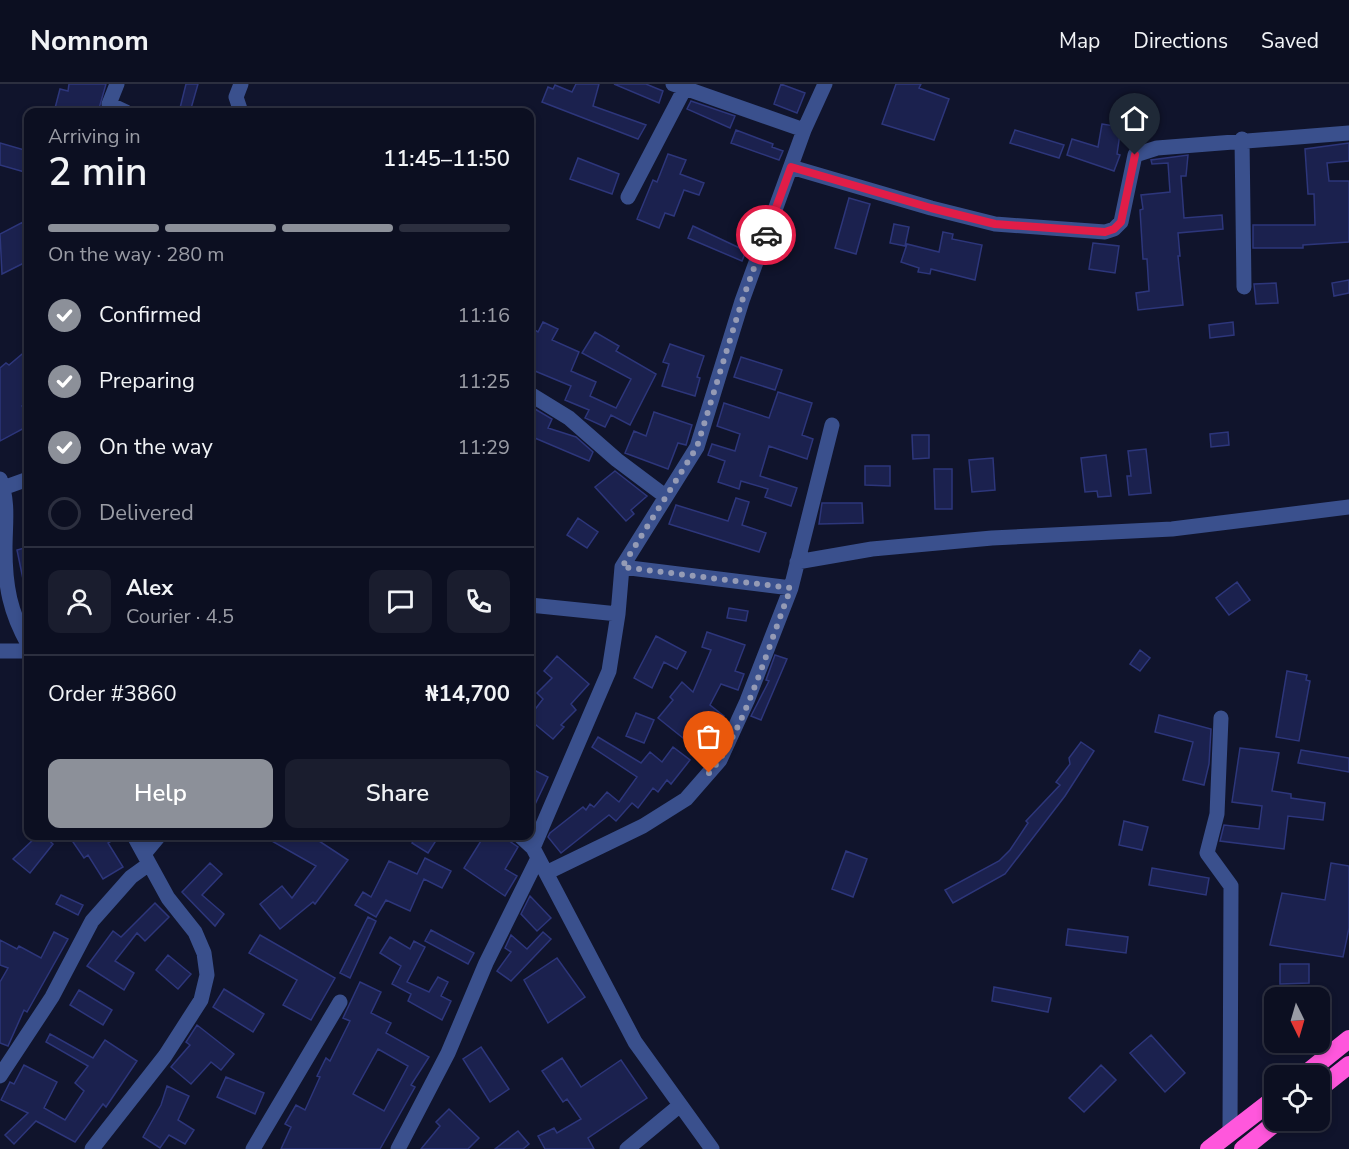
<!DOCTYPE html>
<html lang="en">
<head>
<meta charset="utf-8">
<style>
  :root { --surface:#0c0f21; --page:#1a1d2e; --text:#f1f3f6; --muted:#9a9ca5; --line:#2c2f3f; --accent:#8c9099 }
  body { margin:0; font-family:"Nunito Sans",sans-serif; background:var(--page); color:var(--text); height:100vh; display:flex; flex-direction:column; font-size:22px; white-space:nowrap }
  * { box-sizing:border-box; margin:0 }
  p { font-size:20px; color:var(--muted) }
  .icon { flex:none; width:33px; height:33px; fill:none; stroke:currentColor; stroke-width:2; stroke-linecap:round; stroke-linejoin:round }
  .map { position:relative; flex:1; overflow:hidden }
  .sheet { position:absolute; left:24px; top:24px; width:510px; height:732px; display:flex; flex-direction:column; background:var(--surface); border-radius:12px; box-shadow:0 3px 9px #0003,0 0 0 2px var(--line) }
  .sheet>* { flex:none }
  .needle { width:39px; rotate:175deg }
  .buttons { position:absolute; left:1264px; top:903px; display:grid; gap:12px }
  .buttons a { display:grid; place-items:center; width:66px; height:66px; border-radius:12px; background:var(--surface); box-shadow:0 3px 9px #0003,0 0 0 2px var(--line); font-size:30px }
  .pin { position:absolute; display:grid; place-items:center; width:51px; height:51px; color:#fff; margin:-62px -26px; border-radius:50% 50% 50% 0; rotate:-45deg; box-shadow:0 0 6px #0007 }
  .pin .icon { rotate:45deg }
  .courier { position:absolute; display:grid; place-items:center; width:60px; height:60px; margin:-30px; border:4px solid #e11d48; border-radius:50%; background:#fff; color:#222; box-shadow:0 2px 8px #0007 }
  .headline em { font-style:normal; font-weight:600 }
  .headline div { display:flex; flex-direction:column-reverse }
  .headline { display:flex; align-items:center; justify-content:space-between; height:102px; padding:0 24px }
  h1 { font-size:39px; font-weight:600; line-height:45px }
  .bar { display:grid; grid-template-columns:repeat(4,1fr); gap:9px 6px; align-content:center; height:72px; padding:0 24px }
  .bar i { height:8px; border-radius:4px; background:var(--line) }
  .bar .current { background:var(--accent) }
  .bar p { grid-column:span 4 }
  .line { display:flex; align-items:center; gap:15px; padding:0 24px; border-top:2px solid var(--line) }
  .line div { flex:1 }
  .round { display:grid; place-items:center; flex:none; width:63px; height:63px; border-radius:12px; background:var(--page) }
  ol { padding:0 24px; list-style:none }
  li { display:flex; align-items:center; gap:18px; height:66px }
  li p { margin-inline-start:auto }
  li .icon { padding:6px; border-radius:50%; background:var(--accent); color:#fff; stroke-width:4 }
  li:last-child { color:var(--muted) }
  li i { width:33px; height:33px; border:3px solid var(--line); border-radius:50% }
  .primary-button { display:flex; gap:12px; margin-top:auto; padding:12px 24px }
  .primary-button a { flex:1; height:69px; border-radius:12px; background:var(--accent); color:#fff; font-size:24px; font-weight:600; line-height:69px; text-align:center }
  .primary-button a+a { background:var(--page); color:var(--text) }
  header { display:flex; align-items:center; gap:36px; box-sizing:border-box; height:84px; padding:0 30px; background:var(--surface); border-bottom:2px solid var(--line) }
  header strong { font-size:28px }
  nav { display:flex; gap:33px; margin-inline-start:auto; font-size:21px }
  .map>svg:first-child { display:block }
</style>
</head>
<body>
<header>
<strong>Nomnom</strong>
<nav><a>Map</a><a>Directions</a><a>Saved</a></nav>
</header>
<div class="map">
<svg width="1349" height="1065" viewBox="0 0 1349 1065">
  <rect width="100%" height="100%" fill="#10142c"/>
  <!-- building -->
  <path fill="#1b214e" stroke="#2d367b" stroke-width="1.5" fill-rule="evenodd" d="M69,0H106L98,28H54L60,5L68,7Z
    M186,0H198L190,28H179Z
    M576,0H599L593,22L646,41L638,55L542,18L548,3L553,5L555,1L572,8Z
    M614,0H646L663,7L659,19Z
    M781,0L805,9L797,29L774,20Z
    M896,0H921L919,4L949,15L934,56L882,40Z
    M691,17L735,32L730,44L687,25Z
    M1102,40L1121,43L1117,70L1120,71L1114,87L1067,71L1072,55L1098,63Z
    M736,46L773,60L772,63L783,67L779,76L731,59Z
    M1015,46L1064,61L1059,74L1010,59Z
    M0,59L28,67V89L0,81Z
    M1349,59V77L1327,79L1329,97H1349V158L1303,161V164H1253V141H1315L1314,110H1308L1305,65Z
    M668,70L686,76L680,90L704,99L699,111L684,106L674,132L665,129L659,144L637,135L653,96L657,98Z
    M1188,71L1186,92H1181L1184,134L1222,131L1223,145L1178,149L1180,172H1178L1183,221L1138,226L1136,209L1149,207L1147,175H1143L1140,126L1143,125L1141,111L1170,108L1168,79L1152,80L1151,76Z
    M578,74L619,90L612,110L570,95Z
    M849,114L870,120L856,170L835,164Z
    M23,138L28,149V177L2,190L0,150Z
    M894,140L909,143L905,162L890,159Z
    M693,142L746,167L742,177L688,154Z
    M943,148L953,150L952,155L982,161L975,196L931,185L930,190L918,188L919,184L901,178L907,160L939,168Z
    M1093,159L1119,162L1115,189L1089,185Z
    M1349,196V209L1334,212L1332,199Z
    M1276,199L1278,219L1256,220L1254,200Z
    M543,238L558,245L552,256L579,268L571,287L596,298L590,312L616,324L631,295L582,269L595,248L619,262L616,267L656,290L630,341L611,331L605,343L585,334L589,326L565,316L571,302L530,285V243L538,248Z
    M1233,238L1234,251L1210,254L1209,241Z
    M670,260L704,272L697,293L700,294L695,312L662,302L669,280L663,278Z
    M28,265V316L22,322L28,334V342L0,357V284L6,279L9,281Z
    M741,273L782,286L775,306L734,293Z
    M778,308L812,319L802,351L813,355L807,375L769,362L760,392L797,404L791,422L765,413L768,405L741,397L739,405L718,398L725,377L708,371L712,360L735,367L740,350L717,342L724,319L769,334Z
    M535,325L552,335L548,344L576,353L593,368L589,377L530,352Z
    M654,328L692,341L686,361L678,359L668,385L625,369L634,347L646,352Z
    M1228,348L1229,361L1211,363L1210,350Z
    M912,351H929V374L913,375Z
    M1146,365L1151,409L1129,411L1127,392H1131L1128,367Z
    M1106,371L1111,412L1098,413L1097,407L1085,408L1081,374Z
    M993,374L995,406L972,408L969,376Z
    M865,382H890V402L865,401Z
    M934,385H952V425H935Z
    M615,387L647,412L631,426L634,430L626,437L595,403Z
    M736,414L749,418L742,441L766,449L759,468L669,440L676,421L728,437Z
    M822,419H862L863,439L819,440Z
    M578,434L598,448L587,464L567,451Z
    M28,463V500H24L17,466Z
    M1237,498L1250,516L1229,531L1216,514Z
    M729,524L748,527L746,537L727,534Z
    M707,548L745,561L735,587L744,590L738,606L721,600L710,621L724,632L712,647L703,640L688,658L658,634L673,616L670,613L682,598L693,608L711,566L702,563Z
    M656,552L686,568L677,585L664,578L652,604L634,594Z
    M1140,566L1150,574L1140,587L1130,580Z
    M775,571L787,575L761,636L751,632L769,597L766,596Z
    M557,572L589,600L571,620L576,626L561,641L564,643L553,655L530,636V632L543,615L537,609L552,594L544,587Z
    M1287,587L1307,591L1306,596L1310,597L1299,657L1276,653Z
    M636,629L654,636L644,659L626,652Z
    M1159,631L1211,645L1209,680L1204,701L1183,696L1193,658L1155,648Z
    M598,653L641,679L650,668L662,678L673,663L690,676L671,700L667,696L658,708L653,704L638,724L632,719L616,737L609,731L561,769L548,753L550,749L583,723L586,726L590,720L594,723L607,708L619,718L637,693L592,663Z
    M1081,658L1094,667L1065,712L1005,790L953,819L945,806L999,777L1010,766L1028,739L1026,737L1060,701L1056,698L1070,680L1069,674Z
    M1240,664L1279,669L1272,707L1291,710V714L1325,719L1323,736L1288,732L1284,765L1220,757L1224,741L1259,745L1262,722L1232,718Z
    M1301,666L1349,674V688L1298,679Z
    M530,684L548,693L530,731Z
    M1124,737L1148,743L1142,766L1119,761Z
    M37,752H44L53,760L30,789L13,775Z
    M83,752H119L108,759L123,783L103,795L88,771L84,774L73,758Z
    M263,752H323L319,757L348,776L315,820L313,818L280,845L260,820L282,802L292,814L316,782Z
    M417,752H431L437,755L428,769L412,759Z
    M484,752H502L518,763L505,785L517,792L505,812L464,784Z
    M846,767L867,775L853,813L832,805Z
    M425,774L451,787L442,804L424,795L410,827L386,816L376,833L355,821L363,808L371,813L389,777L417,790Z
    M210,779L222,790L202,811L224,830L215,842L182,808Z
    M1331,779L1349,782V844L1343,873L1270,861L1282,809L1325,816Z
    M1152,784L1209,794L1206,811L1149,801Z
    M61,811L83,821L78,831L56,820Z
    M530,812L551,834L537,847L521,830Z
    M155,819L169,833L145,857L137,849L115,877L134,889L124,906L87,882L113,847L121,853Z
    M368,833L376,837L350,894L340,889Z
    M1068,845L1128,853L1126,869L1066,861Z
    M431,846L474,869L468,880L425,857Z
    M54,848L68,855L27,928L24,926L8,962L0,959V898L8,884L0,881V856L17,865L19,862L41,874Z
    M543,848L551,855L511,897L497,887L511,868L505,864L511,851L527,865Z
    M260,851L335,894L311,936L283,921L297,896L249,869Z
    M390,853L410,865L414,857L425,863L407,898L429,908L438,893L448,898L441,912L451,917L442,936L408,917L411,910L392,900L401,882L380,869Z
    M168,871L191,890L178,905L156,886Z
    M557,874L585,913L548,939L524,896Z
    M1280,880H1309V899L1280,900Z
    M360,898L381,908L371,929L391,939L386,949L429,973L411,1001L415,1003L380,1065H281L291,1043L285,1040L296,1021L305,1026L320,993L317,992L326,974L330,977L350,937L343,934ZM378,965L408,982L384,1027L353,1010Z
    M994,903L1051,914L1048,928L992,917Z
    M224,905L264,930L253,948L213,923Z
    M79,906L112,926L103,941L70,921Z
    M197,941L234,970L221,986L211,978L191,1000L171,983L190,961L186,958Z
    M50,950L93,974L105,956L137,977L106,1023L103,1020L75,1058L36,1037L14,1060L5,1051L28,1029L1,1016L10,998L14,1000L24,981L57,998L44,1024L65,1036L84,1007L75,999L88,982L46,958Z
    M1151,951L1185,989L1165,1008L1130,969Z
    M481,963L509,1005L490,1018L463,975Z
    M562,974L581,1003L621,976L647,1014L588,1054L594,1065H545L538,1052L554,1044L557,1049L581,1035L567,1015L563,1018L542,987Z
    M1101,981L1116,996L1084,1028L1069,1014Z
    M226,993L264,1009L255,1030L217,1013Z
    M167,1002L189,1012L178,1036L194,1046L185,1060L169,1051L160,1064L143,1053L161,1021Z
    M449,1025L479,1054L468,1065H421L440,1042L436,1038Z
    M518,1047L529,1060L523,1065H495Z"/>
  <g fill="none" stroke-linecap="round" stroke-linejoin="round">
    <!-- minor -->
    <path stroke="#3a508d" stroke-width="15" d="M117,0L109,20L126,28
      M241,0L236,13L241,28
      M673,0L804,46L825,0
      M1242,55L1244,203
      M791,83L931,124L995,140L1105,148L1114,145L1121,138L1135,71L1157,64L1349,49
      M628,113L687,0
      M530,310L569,334L617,376L665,412
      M0,395C9,419 5,440 5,465C5,502 10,528 28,560
      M3,404L28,395
      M797,478L872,465L992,454L1172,445L1349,423
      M622,483L791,504
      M530,521L618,530
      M0,567H28
      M1221,634L1217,730L1207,769L1231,802L1230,1049
      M520,752L533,764L635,958L712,1065
      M533,764L609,587L618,530L622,483L697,363L742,217L804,46
      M144,770L159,752
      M546,789L643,742L686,715L720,676L747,617L791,504L832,341
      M0,992L52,913L92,837L131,793L149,780
      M92,1065L165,972L201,916L207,891L204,869L195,848L168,814L134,752
      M253,1065L340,918
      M398,1065L448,969L486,879L538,774
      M627,1065L679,1022"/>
    <!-- highway -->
    <path stroke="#ff57dc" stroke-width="18" d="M1303,992L1349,955
      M1320,1004L1349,981
      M1209,1065L1275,1014
      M1243,1065L1279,1036"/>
  </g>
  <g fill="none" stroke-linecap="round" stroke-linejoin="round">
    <!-- done -->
    <path stroke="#959bb5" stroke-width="6" stroke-dasharray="0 10.8" d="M709,689C743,652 771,554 791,504L622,483L697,363L742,217L766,151"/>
    <!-- route -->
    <path stroke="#e11d48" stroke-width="8" d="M766,151L791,83L931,124L995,140L1105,148L1114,145L1121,138L1135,71"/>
  </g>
</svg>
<div class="buttons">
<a><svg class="needle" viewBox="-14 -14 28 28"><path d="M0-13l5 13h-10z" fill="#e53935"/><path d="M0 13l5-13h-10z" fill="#9a9ca5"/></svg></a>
<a><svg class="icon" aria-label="locate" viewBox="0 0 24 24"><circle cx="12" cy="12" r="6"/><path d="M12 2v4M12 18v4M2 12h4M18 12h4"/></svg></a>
</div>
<div class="pin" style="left:709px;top:689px;background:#ea580c"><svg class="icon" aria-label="bag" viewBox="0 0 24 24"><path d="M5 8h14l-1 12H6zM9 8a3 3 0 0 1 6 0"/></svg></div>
<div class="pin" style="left:1135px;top:71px;background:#1f2937"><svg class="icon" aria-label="home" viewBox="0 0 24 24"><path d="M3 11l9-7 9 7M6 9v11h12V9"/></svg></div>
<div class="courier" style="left:766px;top:151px"><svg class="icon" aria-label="car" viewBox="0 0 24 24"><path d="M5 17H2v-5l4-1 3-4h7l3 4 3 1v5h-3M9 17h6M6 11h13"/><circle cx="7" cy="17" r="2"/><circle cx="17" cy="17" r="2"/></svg></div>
<section class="sheet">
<div class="headline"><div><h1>2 min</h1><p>Arriving in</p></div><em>11:45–11:50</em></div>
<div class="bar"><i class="current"></i><i class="current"></i><i class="current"></i><i></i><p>On the way · 280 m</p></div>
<ol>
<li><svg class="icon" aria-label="check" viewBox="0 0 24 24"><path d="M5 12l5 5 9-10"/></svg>Confirmed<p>11:16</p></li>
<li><svg class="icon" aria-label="check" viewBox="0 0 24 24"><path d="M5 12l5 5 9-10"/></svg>Preparing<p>11:25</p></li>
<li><svg class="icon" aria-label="check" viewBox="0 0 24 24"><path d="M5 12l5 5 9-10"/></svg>On the way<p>11:29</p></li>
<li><i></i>Delivered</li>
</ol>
<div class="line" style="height:108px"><a class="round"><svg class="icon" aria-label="person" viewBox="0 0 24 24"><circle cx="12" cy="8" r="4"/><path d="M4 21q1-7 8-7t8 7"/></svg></a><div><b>Alex</b><p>Courier · 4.5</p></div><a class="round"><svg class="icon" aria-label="chat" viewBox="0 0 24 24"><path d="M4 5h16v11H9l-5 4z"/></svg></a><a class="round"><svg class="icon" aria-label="phone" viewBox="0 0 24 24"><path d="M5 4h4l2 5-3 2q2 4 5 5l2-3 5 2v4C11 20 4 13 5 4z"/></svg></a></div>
<div class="line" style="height:78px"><div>Order #3860</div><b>₦14,700</b></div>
<div class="primary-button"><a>Help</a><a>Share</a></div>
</section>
</div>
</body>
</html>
